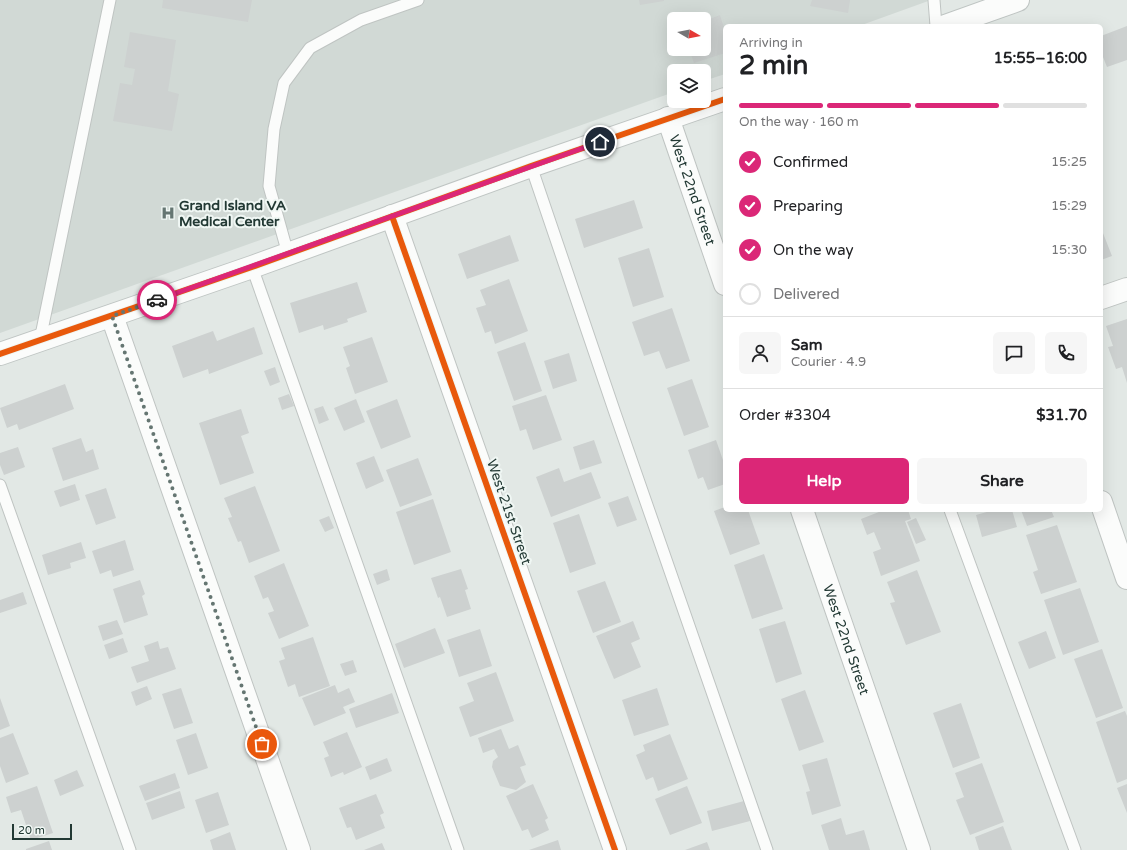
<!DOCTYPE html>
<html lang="en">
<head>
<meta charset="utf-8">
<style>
  :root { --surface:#fff; --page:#f6f6f6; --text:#202124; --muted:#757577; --line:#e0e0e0; --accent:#db2777 }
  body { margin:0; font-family:"Varela Round",sans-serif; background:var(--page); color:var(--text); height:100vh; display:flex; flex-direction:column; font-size:15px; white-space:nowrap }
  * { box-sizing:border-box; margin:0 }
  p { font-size:13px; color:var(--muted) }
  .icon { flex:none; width:22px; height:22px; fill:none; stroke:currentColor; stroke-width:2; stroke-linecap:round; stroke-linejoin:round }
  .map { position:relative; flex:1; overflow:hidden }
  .sheet { position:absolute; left:723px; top:24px; width:380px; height:488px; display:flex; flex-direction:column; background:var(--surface); border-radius:6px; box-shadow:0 4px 16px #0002 }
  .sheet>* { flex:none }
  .needle { width:26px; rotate:99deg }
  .tools { position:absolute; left:667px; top:12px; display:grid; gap:8px }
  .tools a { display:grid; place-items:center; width:44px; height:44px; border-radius:6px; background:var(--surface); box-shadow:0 4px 16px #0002; font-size:20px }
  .scale { position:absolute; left:12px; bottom:10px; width:60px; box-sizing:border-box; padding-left:4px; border:2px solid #223934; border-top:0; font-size:11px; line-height:14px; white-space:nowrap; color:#223934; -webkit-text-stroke:3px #f0f7f4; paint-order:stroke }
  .pin { position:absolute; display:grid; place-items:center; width:34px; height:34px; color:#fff; margin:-17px; border:2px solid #fff; border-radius:50%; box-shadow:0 1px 4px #0007 }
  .courier { position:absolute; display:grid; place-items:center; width:40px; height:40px; margin:-20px; border:3px solid #db2777; border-radius:50%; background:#fff; color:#222; box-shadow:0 1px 5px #0007 }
  .overview em { font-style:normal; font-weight:800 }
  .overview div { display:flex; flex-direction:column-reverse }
  .overview { display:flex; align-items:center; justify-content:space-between; height:68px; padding:0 16px }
  h1 { font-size:26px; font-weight:800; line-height:30px }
  .bar { display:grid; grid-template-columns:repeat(4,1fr); gap:6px 4px; align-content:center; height:48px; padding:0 16px }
  .bar i { height:5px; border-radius:3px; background:var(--line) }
  .bar .selected { background:var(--accent) }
  .bar p { grid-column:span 4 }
  .line { display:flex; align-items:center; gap:10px; padding:0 16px; border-top:1px solid var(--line) }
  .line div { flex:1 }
  .round { display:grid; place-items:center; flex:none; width:42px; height:42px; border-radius:6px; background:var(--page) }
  ol { padding:0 16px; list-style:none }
  li { display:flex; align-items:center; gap:12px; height:44px }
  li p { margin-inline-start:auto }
  li .icon { padding:4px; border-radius:50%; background:var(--accent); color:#fff; stroke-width:4 }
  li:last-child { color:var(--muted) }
  li i { width:22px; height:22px; border:2px solid var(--line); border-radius:50% }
  .button { display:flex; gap:8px; margin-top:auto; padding:8px 16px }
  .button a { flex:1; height:46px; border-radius:6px; background:var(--accent); color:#fff; font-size:16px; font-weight:800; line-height:46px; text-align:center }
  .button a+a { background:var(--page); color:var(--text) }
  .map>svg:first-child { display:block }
</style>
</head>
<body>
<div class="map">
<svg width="1127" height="850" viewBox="0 0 1127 850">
  <rect width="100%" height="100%" fill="#e2e8e5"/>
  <!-- built -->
  <path fill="#d1d9d5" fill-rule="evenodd" d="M0,0H931L859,26H725V74L704,81V71H674V92L0,333ZM674,19H704V49H674Z"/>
  <!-- building -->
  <path fill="#cdd1d0" d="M163,0H252L248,22L162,8Z
    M639,0H664V1L640,5Z
    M812,0H850L848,13L810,6Z
    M720,15L725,31V53L694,63L689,49H704V21Z
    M1127,26V60L1107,67L1101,52V36Z
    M130,32L176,40L168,91L179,94L172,131L113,121L120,83L132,85L135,69L124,67Z
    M634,200L643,228L584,248L575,219Z
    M1101,228L1112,256L1101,260Z
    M510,235L519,261L467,279L458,254Z
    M649,248L664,297L633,307L618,258Z
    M509,279L528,331L495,344L491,331L485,333L476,308L486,305L480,290Z
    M357,282L367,312L347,319L348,322L324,330L323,325L299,333L290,303Z
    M672,308L690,361L666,369L659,351L644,356L632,322Z
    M1127,319V383L1122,367L1116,369L1108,347L1113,346L1106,326Z
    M254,327L263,354L209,374L208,369L183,378L172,346L213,331L217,341Z
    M372,337L388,382L355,394L346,368L350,366L343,347Z
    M525,342L542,391L514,401L497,352Z
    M569,353L577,381L553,389L544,361Z
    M275,367L280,382L270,386L264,371Z
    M692,379L709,427L684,436L667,388Z
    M65,384L74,409L19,430L17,424L7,428L0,408Z
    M289,394L294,406L282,410L278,398Z
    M546,395L562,440L533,450L526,429L520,431L512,406Z
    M356,399L365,422L344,431L334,408Z
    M397,399L411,437L381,449L366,411Z
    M323,406L329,420L319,424L314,409Z
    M241,409L249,433L241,436L254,473L220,485L199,423Z
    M81,438L86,452L93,449L99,469L63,481L52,448Z
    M594,440L602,463L580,470L573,447Z
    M716,440L725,466V484L708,490L703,477L698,479L688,450Z
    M18,447L25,467L4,475L0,465V453Z
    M374,456L384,481L366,489L356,463Z
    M418,458L432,495L400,507L386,470Z
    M559,468L564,482L591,472L601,498L551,517L536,477Z
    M75,484L80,500L60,507L54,491Z
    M255,486L280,551L249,563L241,541L238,542L228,518L232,517L224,498Z
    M106,488L116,518L96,525L85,495Z
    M628,496L637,520L617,527L608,503Z
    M433,499L451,552L414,565L396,512Z
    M725,507V510H748L760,544L730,555L714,511Z
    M884,510H908L911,519L905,521L920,561L881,576L873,552L881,549L874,532L867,535L861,519Z
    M994,510H1012L1017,527L982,537L976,515Z
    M1021,510H1051L1054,517L1027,526Z
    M579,514L596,564L570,573L553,523Z
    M329,516L334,528L325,532L319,520Z
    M916,518L926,540L916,544L907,522Z
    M1057,525L1077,582L1041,594L1033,572L1038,570L1026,535Z
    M125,540L134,570L113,577L111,570L100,574L92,551Z
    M81,542L86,558L70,563L71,568L48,575L42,555Z
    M764,554L783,609L752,619L734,565Z
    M284,563L309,626L279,639L268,613L274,611L268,597L263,599L254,576Z
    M387,569L390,580L377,585L373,574Z
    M461,569L468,589L465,590L471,609L447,617L440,597L438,598L431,578Z
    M917,570L941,632L906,645L890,603L895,602L887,582Z
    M140,580L145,594L142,596L148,615L124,623L113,589Z
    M605,581L621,622L593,633L577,591Z
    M1080,588L1099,642L1063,655L1044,600Z
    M23,592L27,604L0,613V600Z
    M117,620L123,634L103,641L98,626Z
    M633,621L640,639L631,643L641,667L614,679L596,636Z
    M785,621L802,674L776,683L759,629Z
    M435,628L445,653L404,668L395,644Z
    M480,629L492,666L459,677L447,640Z
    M1046,631L1056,658L1029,669L1018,642Z
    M313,637L330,686L299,697L295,684L288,687L279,661L285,659L281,648Z
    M123,638L128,652L109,659L104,645Z
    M158,641L160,649L168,647L176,669L137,683L131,667L149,661L144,646Z
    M1102,649L1123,708L1096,718L1074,659Z
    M353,660L357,672L345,676L340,664Z
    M496,672L514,721L470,737L459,707L474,701L467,683Z
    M335,685L338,693L349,688L355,702L343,707L346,713L314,726L302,698Z
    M147,686L152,699L136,706L131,692Z
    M181,688L193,723L174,729L162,694Z
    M657,688L669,725L634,736L622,700Z
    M805,690L824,742L799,751L781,699Z
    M392,693L399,713L356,728L349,709Z
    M0,698L10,726L0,730Z
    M961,703L980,758L953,768L933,713Z
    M1125,711L1127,716V779L1117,783L1096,722Z
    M501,729L509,749L518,745L526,765L520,767L526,782L516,790L500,786L492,767L493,761L498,757L494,749L483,753L478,738Z
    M347,732L362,767L344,775L343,772L331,777L324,758L329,756L323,742Z
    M13,733L29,774L6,783L0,766V738Z
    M196,733L208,768L188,775L176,740Z
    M670,734L688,779L658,791L653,777L646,780L636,755L645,751L643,745Z
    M387,758L392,771L370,780L365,767Z
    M827,758L841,806L812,815L806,792L810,791L802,765Z
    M982,763L1004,822L970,835L956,800L964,797L955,773Z
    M77,770L84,786L60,796L54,780Z
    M175,773L180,788L145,801L139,786Z
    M533,784L548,818L545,820L549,830L532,838L528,829L522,831L506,796Z
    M1127,784V813L1117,788Z
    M37,786L53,833L31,840L21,810L11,813L6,797Z
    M687,786L702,823L670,835L655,799Z
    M180,791L185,808L152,820L146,803Z
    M218,792L229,825L206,833L195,800Z
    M376,794L384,813L380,815L385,828L356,840L351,827L347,828L339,808Z
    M744,801L750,821L712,831L707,811Z
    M841,818L846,835L864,830L870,850H829L821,825Z
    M1003,826L1012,850H979L975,837Z
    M230,832L236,850H213L210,840Z
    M558,840L561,850H529Z
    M49,841L52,850H26V849Z
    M707,842L710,850H685Z
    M382,843L385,850H364Z"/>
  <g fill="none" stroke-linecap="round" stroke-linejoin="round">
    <!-- lane casing -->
    <g stroke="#bfc4c2" stroke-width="13">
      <path id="lane" d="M934,0L936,26
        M531,166L615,413L767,850
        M288,254L269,186L274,129L284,83L310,48L361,20L418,0
        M252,267L458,850
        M40,340L110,0
        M0,485L130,850
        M950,510L1075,850"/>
    </g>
    <!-- street casing -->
    <g stroke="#bfc4c2" stroke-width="24">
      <g id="street">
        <path id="s1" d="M668,118L725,284"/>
        <path d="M392,216L615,850"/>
        <path d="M1101,298L1127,289"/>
        <path d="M112,316L299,850"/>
        <path d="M1101,502L1127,578"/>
        <path id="s2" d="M802,510L919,850"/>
      </g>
    </g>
    <!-- secondary casing -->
    <g stroke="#bfc5c3" stroke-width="24">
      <path id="secondary" d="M945,26L1018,0
        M0,354L252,267L531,166L725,99"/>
    </g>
    <!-- lane -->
    <use href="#lane" stroke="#fbfcfb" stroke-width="11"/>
    <!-- street -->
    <use href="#street" stroke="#fbfcfb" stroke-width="22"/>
    <!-- secondary -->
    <use href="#secondary" stroke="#fbfcfb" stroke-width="22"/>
    <!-- cycleway casing -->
    <g stroke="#f0f7f4" stroke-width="8">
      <path id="cycleway" d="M392,216L615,850
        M0,354L252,267L531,166L725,99"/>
    </g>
    <!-- cycleway -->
    <use href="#cycleway" stroke="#e8590c" stroke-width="6"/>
  </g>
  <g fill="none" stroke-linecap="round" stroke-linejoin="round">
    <!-- done -->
    <path stroke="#657672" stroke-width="4" stroke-dasharray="0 7.2" d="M157,300L112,316L262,744"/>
    <!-- route -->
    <path stroke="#db2777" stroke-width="5" d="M157,300L600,142"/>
  </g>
  <!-- icons -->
  <defs>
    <g id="hospital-bare" transform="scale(1.08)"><path d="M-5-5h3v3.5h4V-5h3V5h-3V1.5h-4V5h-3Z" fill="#657672" stroke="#f0f7f4" stroke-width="2.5" paint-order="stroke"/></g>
  </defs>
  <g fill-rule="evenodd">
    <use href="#hospital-bare" x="168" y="213"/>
  </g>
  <g text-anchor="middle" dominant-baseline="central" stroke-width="4" stroke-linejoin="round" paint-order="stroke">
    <!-- street labels -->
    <g font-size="14" fill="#223934" stroke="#f0f7f4">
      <text stroke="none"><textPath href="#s1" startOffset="76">West 22nd Street</textPath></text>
      <text transform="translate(509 512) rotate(71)">West 21st Street</text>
      <text stroke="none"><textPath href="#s2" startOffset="137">West 22nd Street</textPath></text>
    </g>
    <!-- poi labels -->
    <g font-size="14" font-weight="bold" fill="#223934" stroke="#f0f7f4" text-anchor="start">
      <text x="179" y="205">Grand Island VA<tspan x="179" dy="16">Medical Center</tspan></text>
    </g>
  </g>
</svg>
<div class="tools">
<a><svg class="needle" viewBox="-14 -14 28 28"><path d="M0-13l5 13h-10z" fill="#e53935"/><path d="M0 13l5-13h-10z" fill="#757577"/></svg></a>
<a><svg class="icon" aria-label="layers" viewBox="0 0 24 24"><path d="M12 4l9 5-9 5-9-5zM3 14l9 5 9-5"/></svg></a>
</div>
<div class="scale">20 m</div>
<div class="pin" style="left:262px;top:744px;background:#ea580c"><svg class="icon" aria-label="bag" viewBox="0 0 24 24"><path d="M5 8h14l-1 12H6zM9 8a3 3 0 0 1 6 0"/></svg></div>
<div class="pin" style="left:600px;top:142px;background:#1f2937"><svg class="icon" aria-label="home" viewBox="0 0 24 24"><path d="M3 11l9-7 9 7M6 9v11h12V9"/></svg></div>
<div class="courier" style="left:157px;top:300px"><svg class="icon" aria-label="car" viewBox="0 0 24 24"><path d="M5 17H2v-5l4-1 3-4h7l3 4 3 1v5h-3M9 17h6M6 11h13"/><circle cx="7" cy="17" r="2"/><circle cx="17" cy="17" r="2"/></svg></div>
<section class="sheet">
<div class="overview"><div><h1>2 min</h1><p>Arriving in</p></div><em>15:55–16:00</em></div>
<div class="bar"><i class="selected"></i><i class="selected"></i><i class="selected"></i><i></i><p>On the way · 160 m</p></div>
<ol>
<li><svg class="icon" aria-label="check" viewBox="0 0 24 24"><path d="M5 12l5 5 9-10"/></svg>Confirmed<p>15:25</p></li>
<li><svg class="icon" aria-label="check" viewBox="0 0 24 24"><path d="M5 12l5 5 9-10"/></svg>Preparing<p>15:29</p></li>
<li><svg class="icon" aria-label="check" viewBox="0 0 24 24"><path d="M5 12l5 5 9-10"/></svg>On the way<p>15:30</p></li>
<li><i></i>Delivered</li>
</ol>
<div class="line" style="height:72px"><a class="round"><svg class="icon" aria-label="person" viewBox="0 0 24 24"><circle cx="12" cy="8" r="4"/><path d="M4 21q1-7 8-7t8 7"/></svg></a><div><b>Sam</b><p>Courier · 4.9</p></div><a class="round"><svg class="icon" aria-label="chat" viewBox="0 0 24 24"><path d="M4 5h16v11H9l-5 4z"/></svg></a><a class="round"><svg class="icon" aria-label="phone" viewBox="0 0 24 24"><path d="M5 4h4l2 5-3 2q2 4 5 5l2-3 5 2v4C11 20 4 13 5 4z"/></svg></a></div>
<div class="line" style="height:52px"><div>Order #3304</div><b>$31.70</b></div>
<div class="button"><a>Help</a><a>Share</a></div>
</section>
</div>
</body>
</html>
